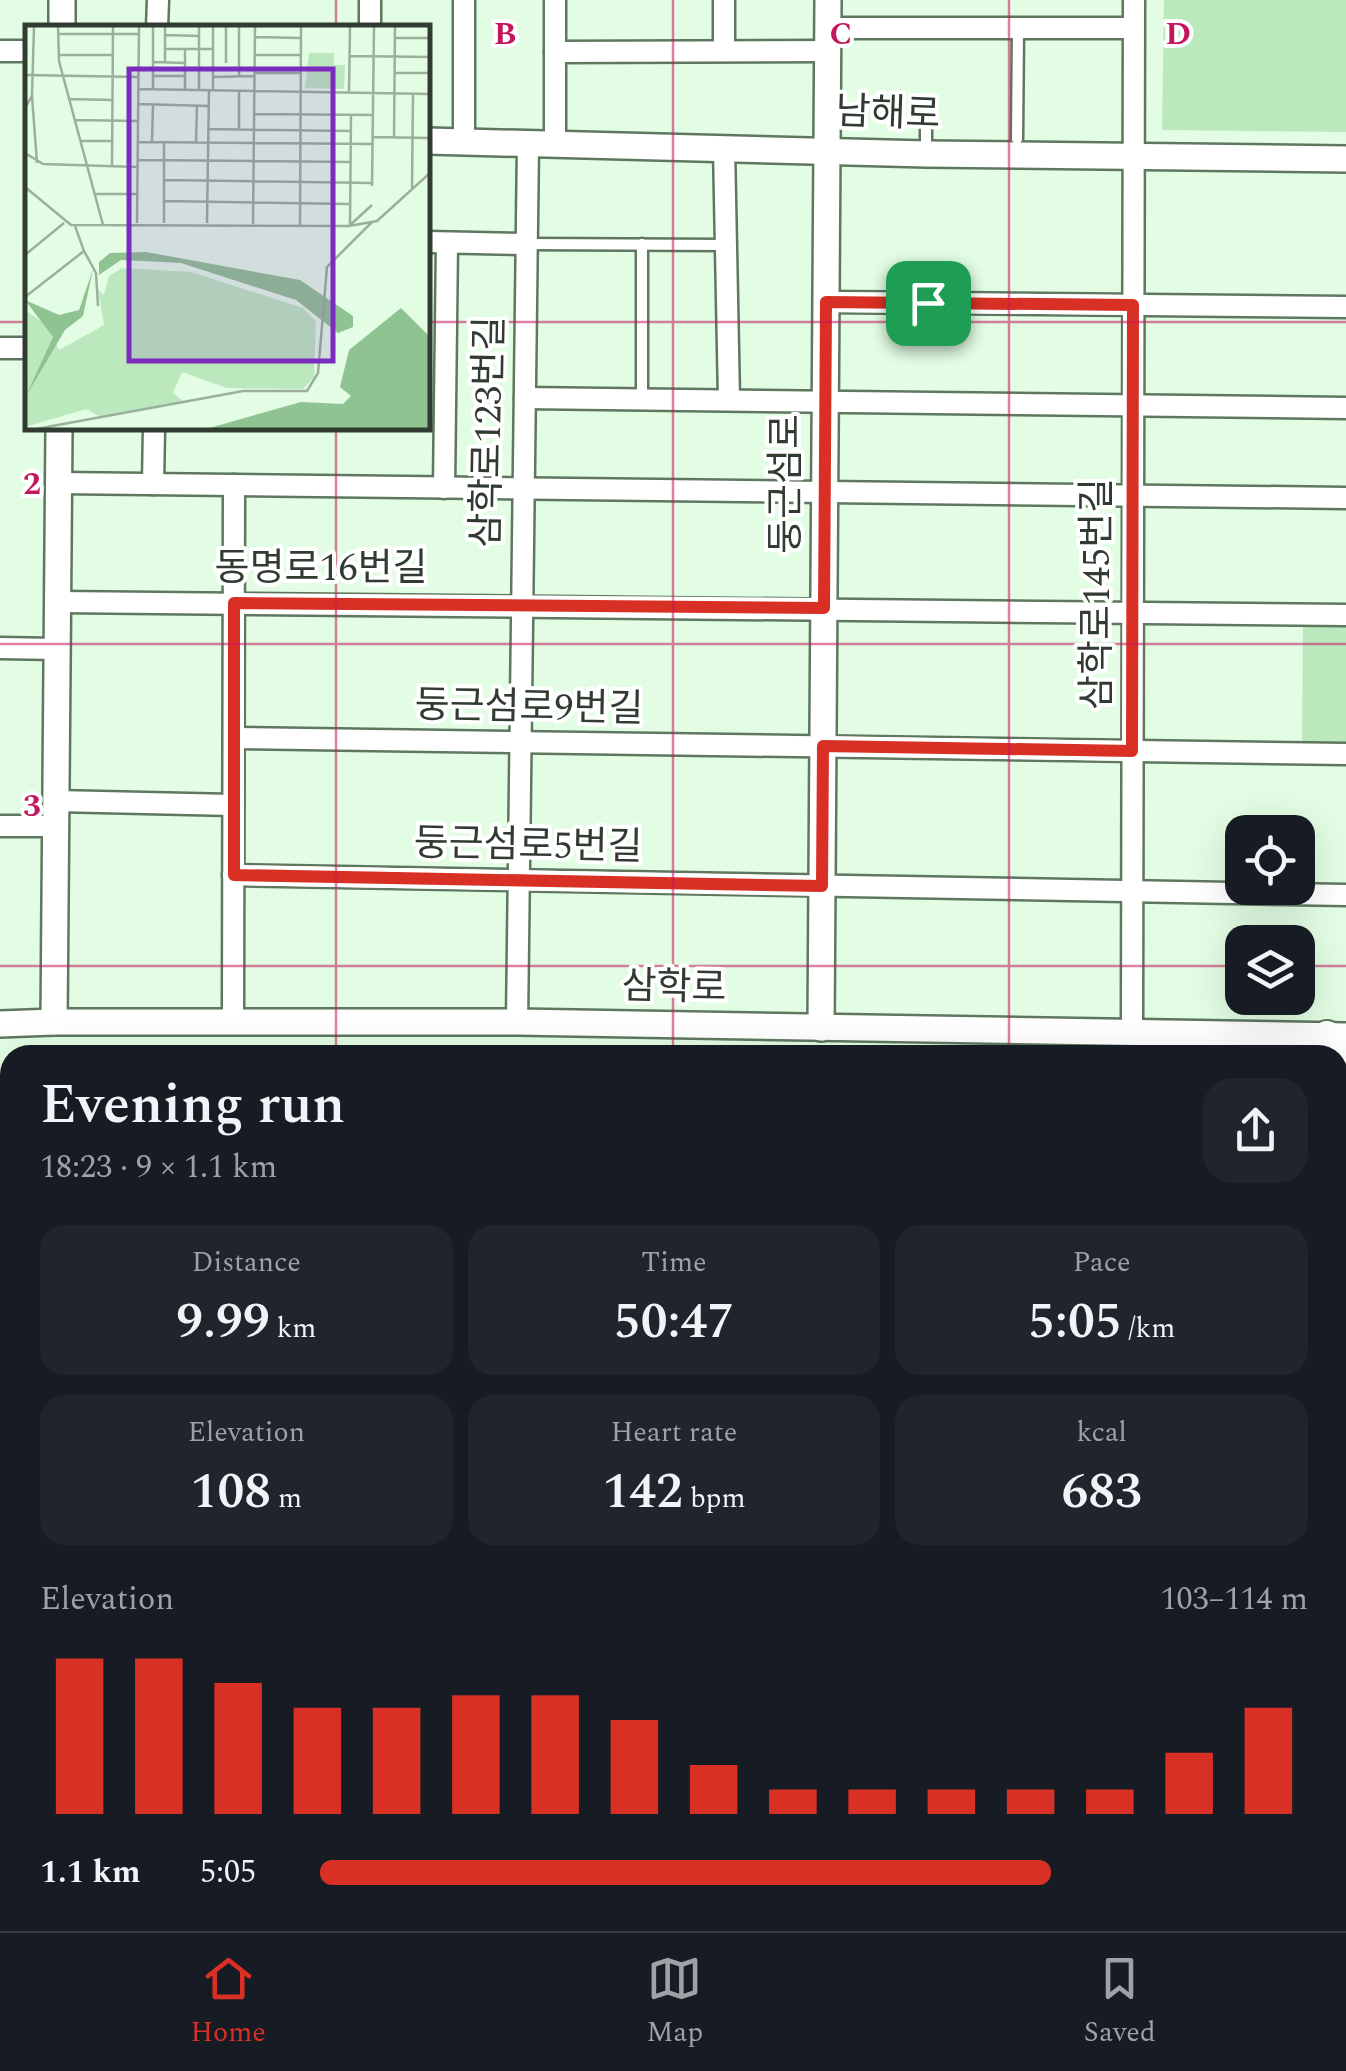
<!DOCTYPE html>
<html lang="en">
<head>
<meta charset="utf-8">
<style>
  :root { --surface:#171b24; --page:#20242c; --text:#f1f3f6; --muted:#9ea1a6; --line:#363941; --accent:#d93025 }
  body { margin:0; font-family:Spectral,"Noto Sans KR",serif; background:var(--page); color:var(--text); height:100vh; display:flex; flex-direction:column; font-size:38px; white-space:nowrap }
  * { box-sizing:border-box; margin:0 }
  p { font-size:32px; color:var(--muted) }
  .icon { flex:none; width:55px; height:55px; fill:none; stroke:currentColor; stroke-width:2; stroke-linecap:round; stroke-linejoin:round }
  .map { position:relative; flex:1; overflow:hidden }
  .panel { position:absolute; left:0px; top:1045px; width:1348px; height:888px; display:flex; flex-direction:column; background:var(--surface); border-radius:30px 30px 0 0; box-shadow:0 10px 40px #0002 }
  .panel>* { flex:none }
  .buttons { position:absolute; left:1225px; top:815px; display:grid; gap:20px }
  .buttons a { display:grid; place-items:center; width:90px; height:90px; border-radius:20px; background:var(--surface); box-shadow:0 10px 40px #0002; font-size:50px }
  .pin { position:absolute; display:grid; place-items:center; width:85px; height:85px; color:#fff; margin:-42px; border-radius:20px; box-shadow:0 5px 15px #0006 }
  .round { display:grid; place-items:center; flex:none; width:105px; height:105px; border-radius:30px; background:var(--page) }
  .summary { display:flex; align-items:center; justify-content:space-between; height:170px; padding:0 40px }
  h1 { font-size:55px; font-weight:600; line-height:75px }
  .figures { display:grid; grid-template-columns:repeat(3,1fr); gap:15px; height:170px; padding:10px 40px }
  .figures div { display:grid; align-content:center; border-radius:25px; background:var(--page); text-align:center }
  .figures b { font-size:50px; font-weight:600 }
  .figures small { font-size:28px; font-weight:400 }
  .figures p { font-size:28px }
  .chart { height:280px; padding:20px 40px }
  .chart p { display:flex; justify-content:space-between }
  .chart svg { width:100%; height:180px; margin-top:10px; stroke:var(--accent); stroke-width:6 }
  ul { padding:0 40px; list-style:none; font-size:32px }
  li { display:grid; grid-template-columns:160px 120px 1fr; align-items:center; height:75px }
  li i { height:25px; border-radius:12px; background:var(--accent) }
  .dock { display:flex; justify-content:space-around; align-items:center; height:140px; border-top:2px solid var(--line); background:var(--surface); font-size:28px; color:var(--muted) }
  .dock a { display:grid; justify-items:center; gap:5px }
  .dock .active { color:var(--accent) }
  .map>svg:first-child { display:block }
</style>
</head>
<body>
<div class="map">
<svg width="1346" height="1931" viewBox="0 0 1346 1931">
  <rect width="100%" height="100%" fill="#e2fde3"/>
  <g fill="#bbe9bd">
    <path d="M1164,0H1346V132L1162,130Z"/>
    <path d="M1303,626H1346V745H1302Z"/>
    <path d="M0,1322L10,1323V1746L0,1741Z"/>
    <path d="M0,1752L10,1757V1922H1225V1931H0Z"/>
  </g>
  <g fill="#90c392" stroke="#749a75" stroke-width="2.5">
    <path d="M0,1221L10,1222V1262H0Z"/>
    <path d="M1338,1526L1346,1533V1729L1338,1724Z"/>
  </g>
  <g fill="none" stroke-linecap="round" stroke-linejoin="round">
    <defs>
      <g id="service">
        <path d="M1017,139L1018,29"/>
        <path d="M926,154V105"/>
        <path d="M527,244L725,245"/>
        <path d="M642,398V244"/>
        <path d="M1338,1416L1346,1433"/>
        <path d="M0,1754L10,1758"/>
      </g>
      <g id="minor">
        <path d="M724,0V50"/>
        <path d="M157,28L158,0"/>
        <path d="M370,28V0"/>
        <path d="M828,28H1133"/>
        <path d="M0,51H28"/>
        <path d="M555,52L828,51"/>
        <path d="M464,142V0"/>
        <path d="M555,144V0"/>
        <path d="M724,147L729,400"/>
        <path d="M428,242L526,244"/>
        <path d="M826,302L1346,307"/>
        <path d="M0,348H28"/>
        <path d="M525,398L1346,408"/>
        <path d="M59,483L1346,498"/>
        <path d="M153,484L154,428"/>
        <path d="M444,488L447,243"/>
        <path d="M58,602L1346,615"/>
        <path d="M0,648L57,649"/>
        <path d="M234,738L1346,754"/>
        <path d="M56,801L233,805"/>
        <path d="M0,826H56"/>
        <path d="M233,875L1346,895"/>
        <path d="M233,1022L234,485"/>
        <path d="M517,1022L528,143"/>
        <path d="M1132,1032L1134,0"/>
        <path d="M1338,1279L1346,1271"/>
        <path d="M1255,1931L1256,1922"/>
      </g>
      <g id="tertiary">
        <path d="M62,28V0"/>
        <path d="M428,141L926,154L1346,159"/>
        <path d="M54,1022L59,428"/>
        <path d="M0,1024L54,1022H517L1346,1036"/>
        <path d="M821,1028L828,0"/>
      </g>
      <path id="secondary" d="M1327,1035L1346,1057"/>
    </defs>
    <use href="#service" stroke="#5f775f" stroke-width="15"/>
    <use href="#minor" stroke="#5f775f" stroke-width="25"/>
    <use href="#tertiary" stroke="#5f775f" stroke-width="30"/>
    <use href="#secondary" stroke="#5f775f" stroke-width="32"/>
    <use href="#service" stroke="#fff" stroke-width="10"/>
    <use href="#minor" stroke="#fff" stroke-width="20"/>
    <use href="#tertiary" stroke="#fff" stroke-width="25"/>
    <use href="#secondary" stroke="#fff" stroke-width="28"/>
  </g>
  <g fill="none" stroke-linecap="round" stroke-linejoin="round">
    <defs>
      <path id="route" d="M826,302L1133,305L1132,751L823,746L822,886L234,875V603L824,608Z"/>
    </defs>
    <use href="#route" stroke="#fff" stroke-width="20"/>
    <use href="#route" stroke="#d93025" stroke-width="12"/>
  </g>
  <path fill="none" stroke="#c2185b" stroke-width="2.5" stroke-opacity="0.55" d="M336,0V28M673,0V1055M1009,0V1055M0,322H28M428,322H1346M336,428V1055M0,644H1346M0,966H1242M1298,966H1346M0,1287H10M1338,1287H1346M0,1609H10M1338,1609H1346M336,1922V1931M673,1922V1931M1009,1922V1931"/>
  <g text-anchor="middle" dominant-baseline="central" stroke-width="8" stroke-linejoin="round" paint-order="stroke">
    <g font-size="38" fill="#313b31" stroke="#fff">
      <text transform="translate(888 114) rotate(2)">남해로</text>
      <text transform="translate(489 432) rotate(-89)">삼학로123번길</text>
      <text transform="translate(787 484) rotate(-90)">둥근섬로</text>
      <text x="321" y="569">동명로16번길</text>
      <text transform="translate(1098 594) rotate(-90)">삼학로145번길</text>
      <text transform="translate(529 708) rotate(1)">둥근섬로9번길</text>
      <text transform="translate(528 846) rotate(1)">둥근섬로5번길</text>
      <text transform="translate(674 988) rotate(1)">삼학로</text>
    </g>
  </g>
  <g transform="translate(25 25)">
    <rect width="405" height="405" fill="#e2fde3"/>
    <path d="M284,28H309V40H320L319,64L280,63ZM97,243L166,247L278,283L291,297L289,352L278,364L202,363L157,347L148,368L158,376L77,393L61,384L0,402V285L24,302L34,325L79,300L73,265L79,270L84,251Z" fill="#bbe9bd"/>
    <path d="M121,227L275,255L328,291V302L313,308L271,275L156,238L96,235L74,250V237L85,228ZM68,244L58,291L40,305L0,373L28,312L0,275L34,290L54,285ZM376,283L405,312V404H181L276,377L318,379L326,371L315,362L324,325Z" fill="#90c392"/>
    <path fill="none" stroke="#9baf9c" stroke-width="2.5" d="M33,1L34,36L78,200M33,9H114M140,10L174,11M230,12L276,13M370,13H405M140,24H188M160,24V65M33,30H87M229,30H276M325,31L405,32M128,37L160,38M140,37V1M201,38V1M229,48H275M370,48H405M0,50L113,52M128,51H160M214,51V1M188,52L229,51M113,64L405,69M128,64V1M174,65V1M188,65V1M214,66V104M324,68L325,1M7,71L12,138M44,74L87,75M113,79L184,81M0,83L7,71L9,1M229,89L348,90M50,95L113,96M183,104L326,106M348,112L405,113M369,113L370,1M55,116H87M113,117L348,119M127,117L128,80M171,117L172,80M0,128L18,139L113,142M113,135L325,137M87,142L88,1M139,155L347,158M347,161L349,1M0,162L46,200L324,201L352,196L405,148V99M387,163L388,69M70,169H113M139,176L325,179M112,198L114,1M139,198V117M182,198L184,65M228,199L230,1M325,199L326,90M275,200L276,1M324,201L347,180M59,226L71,248L73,281M0,230L39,198M0,272L59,226L50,201M11,404L218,366H282L293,348L302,242L347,197"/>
    <path fill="#7b2cbf" fill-opacity="0.15" stroke="#7b2cbf" stroke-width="5" d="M104,44H308V336H104Z"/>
    <rect width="405" height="405" fill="none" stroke="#313b31" stroke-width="5"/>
  </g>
  <g font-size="32" text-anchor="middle" font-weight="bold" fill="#c2185b" stroke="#fff" stroke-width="8" stroke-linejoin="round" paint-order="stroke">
    <text x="505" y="44">B</text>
    <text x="841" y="44">C</text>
    <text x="1178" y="44">D</text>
    <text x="32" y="494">2</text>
    <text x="32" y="816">3</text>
  </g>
</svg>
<div class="buttons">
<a><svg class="icon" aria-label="locate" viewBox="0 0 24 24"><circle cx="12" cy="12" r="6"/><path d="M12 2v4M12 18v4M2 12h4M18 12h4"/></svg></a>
<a><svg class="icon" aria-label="layers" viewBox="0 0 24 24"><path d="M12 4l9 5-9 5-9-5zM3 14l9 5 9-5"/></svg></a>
</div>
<div class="pin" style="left:928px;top:303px;background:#1e9e55"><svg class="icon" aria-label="arrive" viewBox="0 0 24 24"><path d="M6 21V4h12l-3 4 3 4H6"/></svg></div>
<section class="panel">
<div class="summary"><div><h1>Evening run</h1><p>18:23 · 9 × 1.1 km</p></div><a class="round"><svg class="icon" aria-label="share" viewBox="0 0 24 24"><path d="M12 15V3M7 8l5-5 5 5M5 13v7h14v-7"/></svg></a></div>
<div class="figures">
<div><p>Distance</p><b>9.99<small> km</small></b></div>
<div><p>Time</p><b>50:47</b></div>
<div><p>Pace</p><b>5:05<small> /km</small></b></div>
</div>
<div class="figures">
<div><p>Elevation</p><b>108<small> m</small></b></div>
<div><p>Heart rate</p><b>142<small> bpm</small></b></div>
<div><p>kcal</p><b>683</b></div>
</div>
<div class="chart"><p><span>Elevation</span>103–114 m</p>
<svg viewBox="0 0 160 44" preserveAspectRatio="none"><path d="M5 44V6M15 44V6M25 44V12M35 44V18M45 44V18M55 44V15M65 44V15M75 44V21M85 44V32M95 44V38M105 44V38M115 44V38M125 44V38M135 44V38M145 44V29M155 44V18"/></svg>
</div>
<ul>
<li><b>1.1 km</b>5:05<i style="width:74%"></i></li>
</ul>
</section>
</div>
<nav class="dock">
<a class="active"><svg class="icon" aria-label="home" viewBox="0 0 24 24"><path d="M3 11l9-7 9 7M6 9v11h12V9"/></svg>Home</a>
<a><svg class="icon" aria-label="map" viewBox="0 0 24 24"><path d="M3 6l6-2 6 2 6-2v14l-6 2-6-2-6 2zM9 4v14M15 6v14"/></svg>Map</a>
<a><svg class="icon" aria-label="saved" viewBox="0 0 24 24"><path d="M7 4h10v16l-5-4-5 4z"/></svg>Saved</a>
</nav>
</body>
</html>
